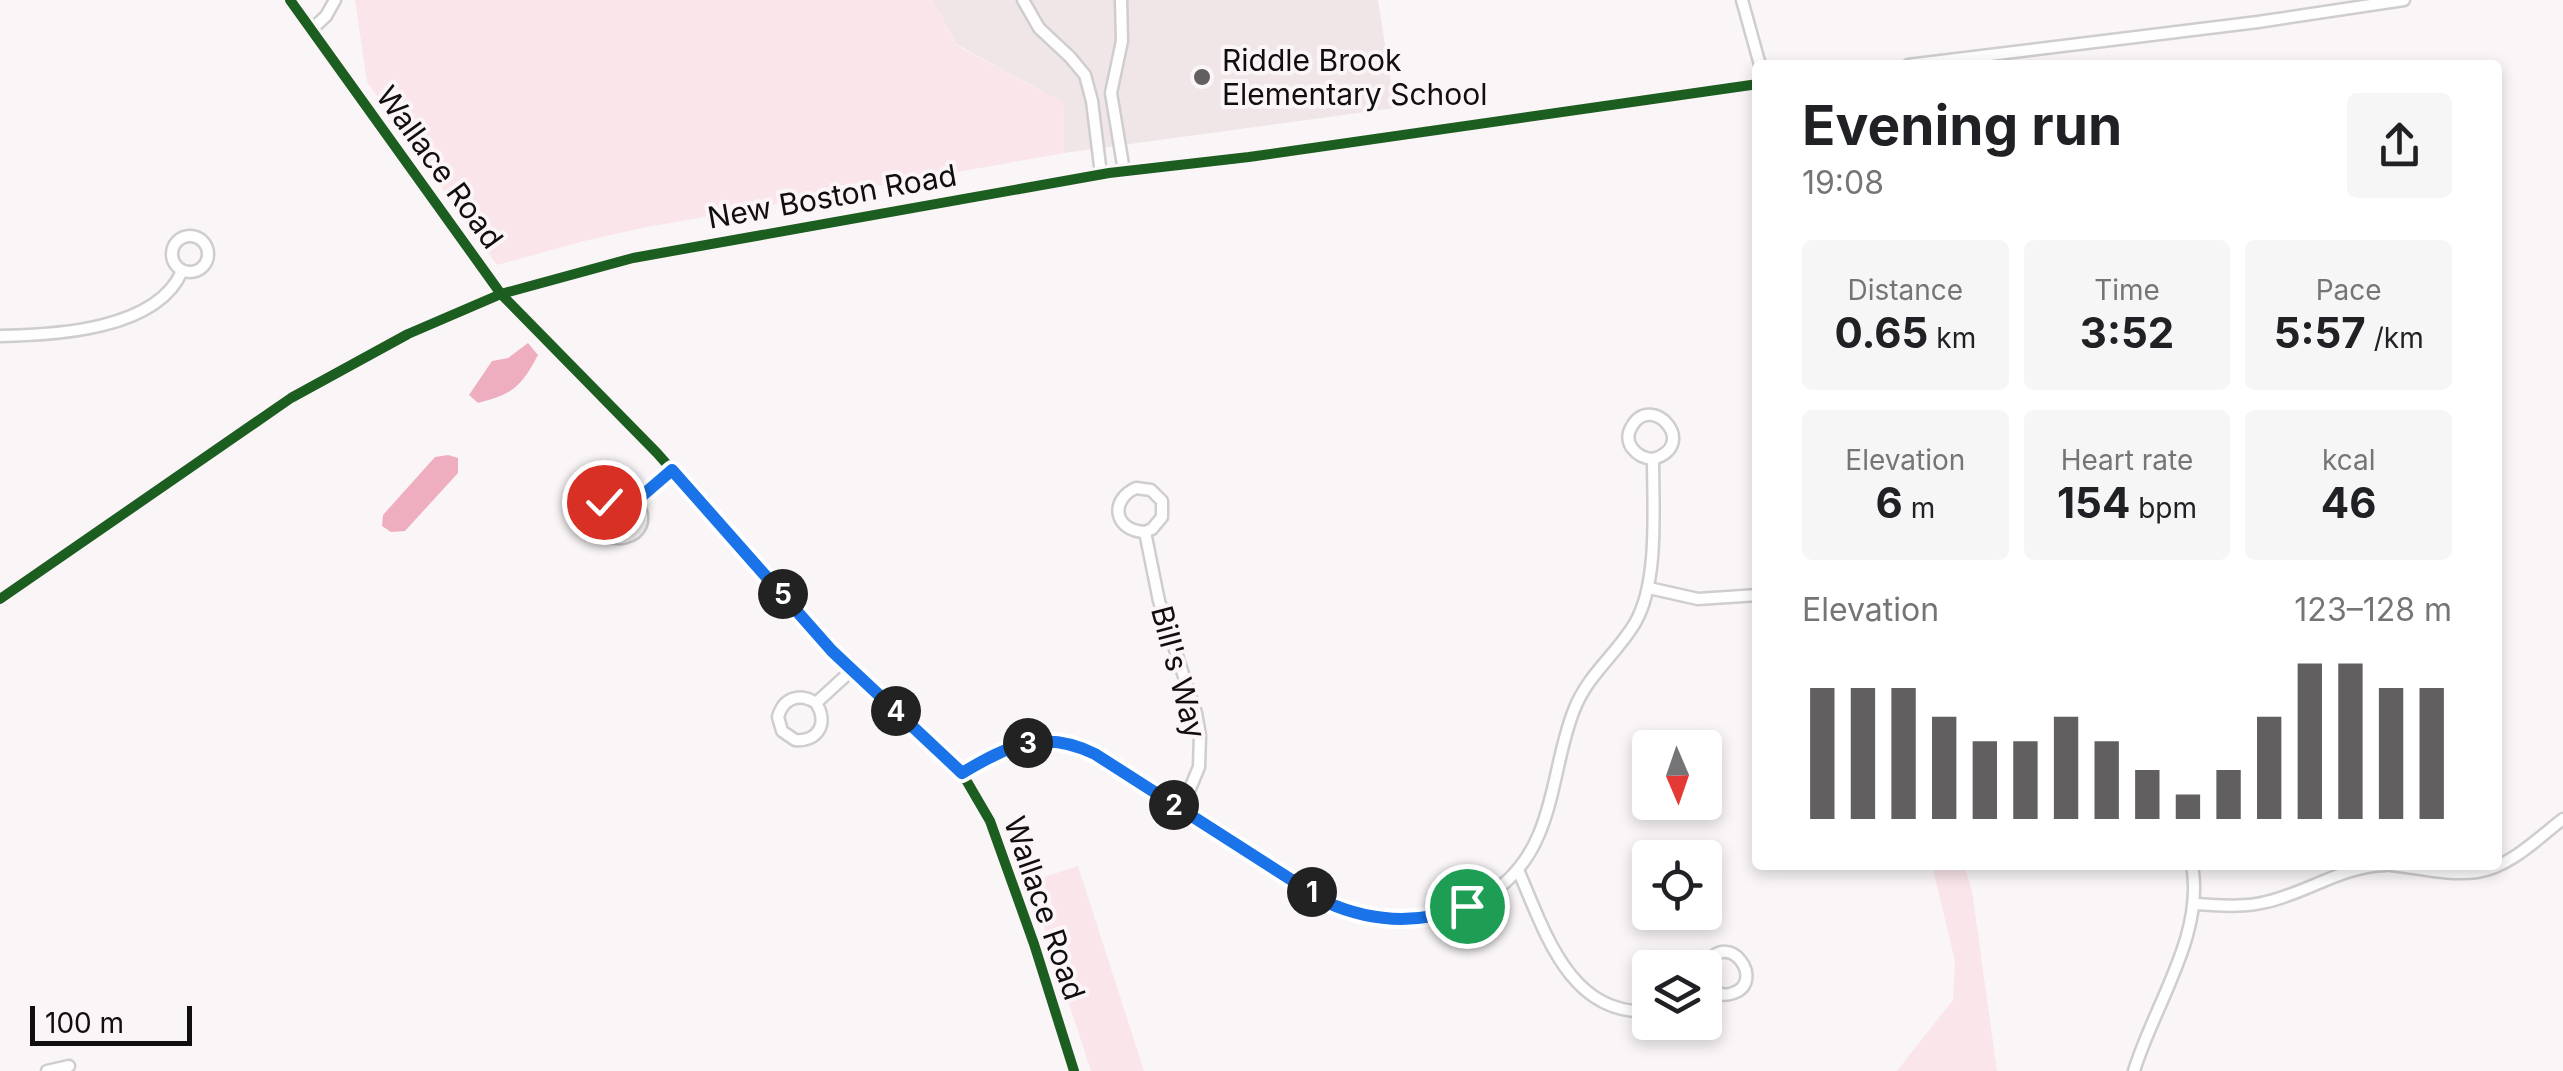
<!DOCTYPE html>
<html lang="en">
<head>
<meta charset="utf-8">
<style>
  :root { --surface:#fff; --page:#f6f6f6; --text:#202124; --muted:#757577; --accent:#625f61 }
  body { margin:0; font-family:Inter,sans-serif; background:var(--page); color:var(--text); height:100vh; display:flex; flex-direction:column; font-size:38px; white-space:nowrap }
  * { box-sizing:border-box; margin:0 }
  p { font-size:32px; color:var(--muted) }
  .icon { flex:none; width:55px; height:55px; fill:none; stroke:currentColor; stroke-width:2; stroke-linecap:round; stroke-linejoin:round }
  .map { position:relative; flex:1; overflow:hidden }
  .drawer { position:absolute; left:1752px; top:60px; width:750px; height:810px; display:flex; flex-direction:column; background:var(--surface); border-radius:10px; box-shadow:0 5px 15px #0003 }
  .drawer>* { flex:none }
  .needle { width:65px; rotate:178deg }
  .buttons { position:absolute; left:1632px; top:730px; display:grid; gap:20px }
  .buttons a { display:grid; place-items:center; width:90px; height:90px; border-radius:10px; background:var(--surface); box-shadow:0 5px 15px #0003; font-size:50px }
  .scale { position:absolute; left:30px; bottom:25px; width:162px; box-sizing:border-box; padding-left:10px; border:5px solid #100e0f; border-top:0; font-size:28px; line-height:35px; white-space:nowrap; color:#100e0f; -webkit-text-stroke:8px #fbf5f7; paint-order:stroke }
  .pin { position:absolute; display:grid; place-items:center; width:85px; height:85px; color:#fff; margin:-42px; border:5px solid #fff; border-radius:50%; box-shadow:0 2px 10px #0007 }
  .km { position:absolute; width:50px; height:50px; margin:-25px; border-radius:50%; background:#222; color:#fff; font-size:28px; line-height:50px; text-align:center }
  .round { display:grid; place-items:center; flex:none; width:105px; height:105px; border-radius:10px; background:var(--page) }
  .overview { display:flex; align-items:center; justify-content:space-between; height:170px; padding:0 50px }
  h1 { font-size:55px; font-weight:700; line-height:75px }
  .stats { display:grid; grid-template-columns:repeat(3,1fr); gap:15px; height:170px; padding:10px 50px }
  .stats div { display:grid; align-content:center; border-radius:10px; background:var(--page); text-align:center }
  .stats b { font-size:42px; font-weight:700 }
  .stats small { font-size:28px; font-weight:400 }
  .stats p { font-size:28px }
  .chart { height:280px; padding:20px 50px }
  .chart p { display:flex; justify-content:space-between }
  .chart svg { width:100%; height:180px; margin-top:10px; stroke:var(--accent); stroke-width:6 }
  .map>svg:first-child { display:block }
</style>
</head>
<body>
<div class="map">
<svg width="2563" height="1071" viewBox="0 0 2563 1071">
  <rect width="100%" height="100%" fill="#faf6f8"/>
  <path fill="#f0e6e8" d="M932,0H1378L1395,108L1064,153L1063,103L956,44Z"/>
  <g fill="#f9e5ea">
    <path d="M355,0H932L956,45L1063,103L1064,153L642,228L584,241L497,265L367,82Z"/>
    <path d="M1932,865H1964L1972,891L1997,1071H1897L1953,1000L1955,961Z"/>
    <path d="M1078,866L1144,1071H1091L1029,882Z"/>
  </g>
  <g fill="#efaebf">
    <path d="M528,343L538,355C521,387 513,394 478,403L469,395L492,361L508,358Z"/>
    <path d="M448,455L458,458V473L405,531L391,532L382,526L383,515L435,457Z"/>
  </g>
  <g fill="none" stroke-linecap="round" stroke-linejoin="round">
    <defs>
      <g id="minor">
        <path d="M290,0L501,294L657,453L832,651L962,773L990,821L1034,944L1074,1071"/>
        <path d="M1023,0L1039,28L1070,57L1085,75L1092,101L1101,174"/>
        <path d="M1121,0L1122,41L1111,93L1124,171"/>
        <path d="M1742,0L1760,65"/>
        <path d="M311,30L326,16L335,0"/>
        <path d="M1908,65L2258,22L2404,0"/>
        <circle cx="190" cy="254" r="18"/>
        <path d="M0,336C55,335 157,330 182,271"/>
        <path d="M636,501C663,542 592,553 598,514C601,493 622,492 636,501L672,470"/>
        <path d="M1145,532C1114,531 1109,500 1136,488L1151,490L1162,501V517L1152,529L1145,532L1159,601L1196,713L1200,735L1199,767L1181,810"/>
        <path d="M1649,588L1698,599L1758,595"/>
        <path d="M0,599L291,398L408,334L501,294L633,258L1109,173L1249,157L1758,84"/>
        <path d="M816,703C800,692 783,698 778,717L782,731L795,740C818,742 829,723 816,703L852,670"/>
        <path d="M962,773C1003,749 1031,734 1080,746L1326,902C1402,938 1504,919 1539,834C1556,794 1558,750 1574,710C1588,674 1616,655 1635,623C1659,582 1653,507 1653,459C1700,445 1652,392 1632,426C1621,443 1637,458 1653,459"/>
        <path d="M2391,865C2419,868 2450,876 2477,872C2510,867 2537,839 2563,819"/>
        <path d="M1518,870C1544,929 1569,1017 1650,1011"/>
        <path d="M2195,904C2219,905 2242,908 2266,902C2307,893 2342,866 2386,865"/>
        <path d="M1705,968C1727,923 1770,985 1730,994C1718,997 1710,989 1705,979"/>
        <path d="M47,1071L69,1066"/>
        <path d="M2134,1071C2154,1005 2205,935 2192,865"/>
      </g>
    </defs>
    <use href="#minor" stroke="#cfcdce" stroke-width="15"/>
    <use href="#minor" stroke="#fefefe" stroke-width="10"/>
    <defs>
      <g id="cycleway">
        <path d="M290,0L501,294L657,453L832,651L962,773L990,821L1034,944L1074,1071"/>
        <path d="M0,599L291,398L408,334L501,294L633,258L1109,173L1249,157L1758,84"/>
      </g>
    </defs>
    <use href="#cycleway" stroke="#fbf5f7" stroke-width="16"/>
    <use href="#cycleway" stroke="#1b5e20" stroke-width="10"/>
  </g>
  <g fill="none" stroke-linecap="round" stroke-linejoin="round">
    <defs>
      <path id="route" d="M604,502C615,493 625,493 636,501L672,470L832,651L962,773C1008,746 1043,728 1095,754L1326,902C1373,923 1419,925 1467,906"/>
    </defs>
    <use href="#route" stroke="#fff" stroke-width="20"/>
    <use href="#route" stroke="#1a73e8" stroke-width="12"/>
  </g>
  <circle fill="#625f61" stroke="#fbf5f7" stroke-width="4" cx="1202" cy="77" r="10"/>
  <g text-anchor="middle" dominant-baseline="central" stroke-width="8" stroke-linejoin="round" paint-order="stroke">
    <g font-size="30" fill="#100e0f" stroke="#fbf5f7" text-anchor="start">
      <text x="1222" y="60">Riddle Brook<tspan x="1222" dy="34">Elementary School</tspan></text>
    </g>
    <g font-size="30" fill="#100e0f" stroke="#fbf5f7">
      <text transform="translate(440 167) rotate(54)">Wallace Road</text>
      <text transform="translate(832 196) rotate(-10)">New Boston Road</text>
      <text transform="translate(1179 672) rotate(75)">Bill's Way</text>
      <text transform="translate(1045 908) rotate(71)">Wallace Road</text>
    </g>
  </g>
</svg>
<div class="buttons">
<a><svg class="needle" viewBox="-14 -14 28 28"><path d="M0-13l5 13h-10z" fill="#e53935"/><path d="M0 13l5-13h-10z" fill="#757577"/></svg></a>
<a><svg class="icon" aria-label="locate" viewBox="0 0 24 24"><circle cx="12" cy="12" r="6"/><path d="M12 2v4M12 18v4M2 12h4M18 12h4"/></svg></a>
<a><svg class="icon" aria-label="layers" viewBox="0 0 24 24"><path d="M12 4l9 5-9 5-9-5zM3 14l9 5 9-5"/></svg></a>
</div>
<div class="scale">100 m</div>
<div class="pin" style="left:1467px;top:906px;background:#1e9e55"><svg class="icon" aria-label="arrive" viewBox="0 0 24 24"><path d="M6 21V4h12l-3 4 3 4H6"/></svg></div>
<div class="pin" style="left:604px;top:502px;background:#d93025"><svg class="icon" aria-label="check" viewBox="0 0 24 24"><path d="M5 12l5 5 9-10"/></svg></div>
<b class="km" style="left:1312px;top:892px">1</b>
<b class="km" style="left:1174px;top:805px">2</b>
<b class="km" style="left:1028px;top:743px">3</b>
<b class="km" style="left:896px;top:711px">4</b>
<b class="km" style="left:783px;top:594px">5</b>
<section class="drawer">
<div class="overview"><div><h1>Evening run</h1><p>19:08</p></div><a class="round"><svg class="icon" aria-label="share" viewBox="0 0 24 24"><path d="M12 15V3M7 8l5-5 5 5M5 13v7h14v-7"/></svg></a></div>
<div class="stats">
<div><p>Distance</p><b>0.65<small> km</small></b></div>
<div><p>Time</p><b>3:52</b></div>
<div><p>Pace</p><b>5:57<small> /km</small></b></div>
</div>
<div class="stats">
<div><p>Elevation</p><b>6<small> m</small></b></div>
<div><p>Heart rate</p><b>154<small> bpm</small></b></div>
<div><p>kcal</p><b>46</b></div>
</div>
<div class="chart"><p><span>Elevation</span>123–128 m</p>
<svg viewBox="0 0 160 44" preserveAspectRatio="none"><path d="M5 44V12M15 44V12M25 44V12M35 44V19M45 44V25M55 44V25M65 44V19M75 44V25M85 44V32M95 44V38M105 44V32M115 44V19M125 44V6M135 44V6M145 44V12M155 44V12"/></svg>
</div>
</section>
</div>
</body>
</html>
